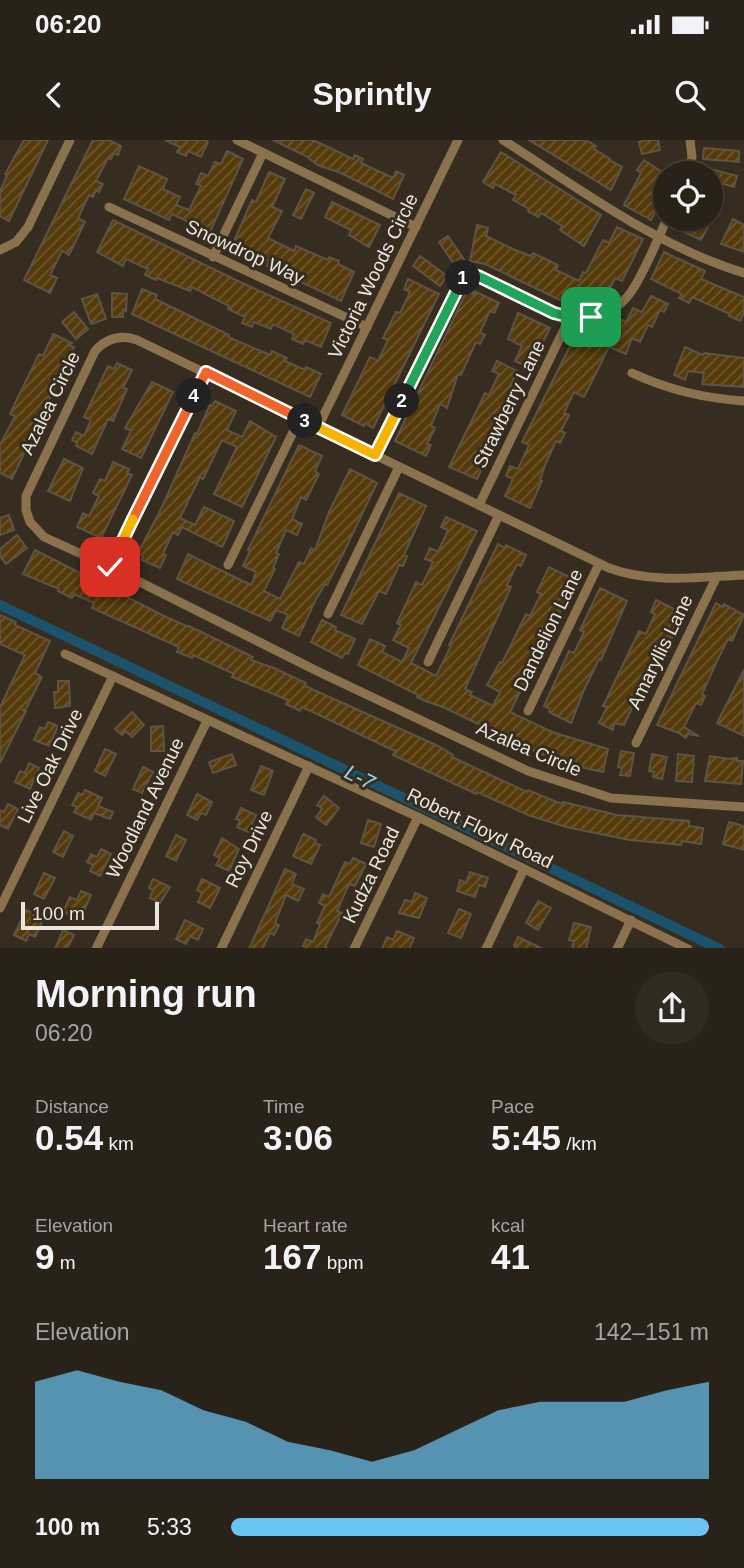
<!DOCTYPE html>
<html lang="en">
<head>
<meta charset="utf-8">
<style>
  :root { --surface:#282218; --page:#302a21; --text:#f1f3f6; --muted:#a5a4a2; --line:#443f37; --accent:#6ac3f1 }
  body { margin:0; font-family:Helvetica,sans-serif; background:var(--page); color:var(--text); height:100vh; display:flex; flex-direction:column; font-size:26px; white-space:nowrap }
  * { box-sizing:border-box; margin:0 }
  p { font-size:23px; color:var(--muted) }
  .icon { flex:none; width:38px; height:38px; fill:none; stroke:currentColor; stroke-width:2; stroke-linecap:round; stroke-linejoin:round }
  .map { position:relative; height:808px; overflow:hidden }
  .panel { display:flex; flex-direction:column; background:var(--surface); flex:1 }
  .panel>* { flex:none }
  .fabs { position:absolute; left:653px; top:21px; display:grid; gap:14px }
  .fabs a { display:grid; place-items:center; width:70px; height:70px; border-radius:50%; background:var(--surface); box-shadow:0 2px 5px #0004,0 0 0 2px var(--line); font-size:35px }
  .scale { position:absolute; left:21px; bottom:18px; width:138px; box-sizing:border-box; padding-left:7px; border:4px solid #ebe5dc; border-top:0; font-size:19px; line-height:24px; white-space:nowrap; color:#ebe5dc; -webkit-text-stroke:5px #362d20; paint-order:stroke }
  .pin { position:absolute; display:grid; place-items:center; width:60px; height:60px; color:#fff; margin:-30px; border-radius:14px; box-shadow:0 4px 10px #0006 }
  .km { position:absolute; width:35px; height:35px; margin:-18px; border-radius:50%; background:#222; color:#fff; font-size:19px; line-height:35px; text-align:center }
  .round { display:grid; place-items:center; flex:none; width:74px; height:74px; border-radius:37px; background:var(--page) }
  .head { display:flex; align-items:center; justify-content:space-between; height:119px; padding:0 35px }
  h1 { font-size:38px; font-weight:700; line-height:52px }
  .figures { display:grid; grid-template-columns:repeat(3,1fr); gap:10px; height:119px; padding:7px 35px }
  .figures div { display:grid; align-content:center }
  .figures b { font-size:35px; font-weight:700 }
  .figures small { font-size:19px; font-weight:400 }
  .figures p { font-size:19px }
  .chart { height:196px; padding:14px 35px }
  .chart p { display:flex; justify-content:space-between }
  .chart svg { width:100%; height:126px; margin-top:7px; fill:var(--accent); opacity:.7 }
  ul { padding:0 35px; list-style:none; font-size:23px }
  li { display:grid; grid-template-columns:112px 84px 1fr; align-items:center; height:52px }
  li i { height:18px; border-radius:9px; background:var(--accent) }
  .status { display:flex; justify-content:space-between; align-items:center; height:49px; padding:0 35px; background:var(--surface); direction:ltr }
  .status svg { height:19px; fill:currentColor }
  header { display:flex; justify-content:space-between; align-items:center; height:91px; padding:0 35px; background:var(--surface); font-size:32px; font-weight:700 }
  .map>svg:first-child { display:block }
</style>
</head>
<body>
<div class="status"><b>06:20</b><svg viewBox="0 0 49 12"><path d="M0 12V9h3v3zM5 12V6h3v6zM10 12V3h3v9zM15 12V0h3v12zM26 1h20v11H26zM47 4h2v5h-2z"/></svg></div>
<header><svg class="icon" aria-label="back" viewBox="0 0 24 24"><path d="M15 5l-7 7 7 7"/></svg>Sprintly<svg class="icon" aria-label="search" viewBox="0 0 24 24"><circle cx="10" cy="10" r="6"/><path d="M15 15l6 6"/></svg></header>
<div class="map">
<svg width="744" height="809" viewBox="0 0 744 809">
  <defs>
    <pattern id="building-hatch" width="6" height="6" patternUnits="userSpaceOnUse" patternTransform="scale(1.75)"><rect width="6" height="6" fill="#553b0b"/><path d="M-1 1l2-2M0 6l6-6M5 7l2-2" fill="none" stroke="#6e572e"/></pattern>
  </defs>
  <rect width="100%" height="100%" fill="#362d20"/>
  <g fill="none" stroke-linecap="round" stroke-linejoin="round">
    <path stroke="#1b526c" stroke-width="10" d="M0,465L720,809"/>
  </g>
  <g fill="url(#building-hatch)" stroke="#5d5445" stroke-width="2">
    <path d="M24,0H48L9,81L0,76V51L7,36L5,34Z"/>
    <path d="M93,0H108L121,6L118,15L114,13L111,19L108,18L96,41L103,44L99,52L96,50L93,57L89,55L78,78L85,82L69,115L62,111L50,135L57,138L50,153L24,140Z"/>
    <path d="M165,0H204L208,2L201,17L188,11L186,16L177,12L180,7Z"/>
    <path d="M273,0H313L353,19L355,15L363,19L361,23L393,38L396,31L404,35L393,59L341,33L318,25L306,16Z"/>
    <path d="M529,0H586L596,6L594,9L610,19L609,20L622,27L611,50Z"/>
    <path d="M646,0H658L660,10L642,14L639,2Z"/>
    <path d="M704,8L739,11V22L703,19Z"/>
    <path d="M227,11L243,19L210,92L172,74L169,80L124,59L139,26L167,39L163,49L180,57L176,65L189,70L201,46L196,44L201,33L208,36L215,22L221,24Z"/>
    <path d="M501,12L601,75L584,106L560,90L562,86L541,73L538,77L528,71L529,69L513,60L516,55L495,44L493,48L483,42Z"/>
    <path d="M644,20L665,34V54L651,80L624,65L641,33L637,30Z"/>
    <path d="M710,29L737,36L734,47L710,40Z"/>
    <path d="M269,32L285,39L272,67L282,71L268,98L294,111L296,106L328,120L329,117L339,121L338,124L354,132L341,161L267,126L269,121L239,107L240,104L234,101L252,60L256,62Z"/>
    <path d="M306,49L314,53L301,79L293,75Z"/>
    <path d="M710,52L723,58L701,100L676,88L680,79H710Z"/>
    <path d="M332,62L380,85L369,107L349,95L351,90L325,77Z"/>
    <path d="M733,79L744,85V112L721,104Z"/>
    <path d="M113,80L240,142L331,183L321,207L305,200L303,204L292,199L294,194L273,184L271,189L254,182L252,187L242,183L245,177L228,169L229,166L213,158L192,147L190,151L157,138L156,140L145,135L148,129L126,119L123,126L97,112Z"/>
    <path d="M477,85L488,88L486,96L515,110L531,116L533,113L558,125L556,130L579,141L583,132L586,133L603,100L609,103L617,87L643,99L622,141L615,138L607,154L601,151L594,165L567,152L562,161L485,124L470,121Z"/>
    <path d="M448,96L465,121L456,127L439,102Z"/>
    <path d="M664,112L705,131L701,139L744,157V173L740,181L729,176L730,174L692,157L689,163L679,158L682,154L651,139Z"/>
    <path d="M420,116L447,136L440,146L413,126Z"/>
    <path d="M408,139L439,154L373,288L365,283L364,286L342,275L370,217L378,221L388,200L383,198L396,172L400,173L410,152L404,149Z"/>
    <path d="M142,149L157,155L155,159L229,195L228,197L270,215L272,211L287,218L285,221L305,230L306,227L321,234L310,257L132,174Z"/>
    <path d="M467,150L476,156L472,150L499,163L494,173L490,171L480,192L485,195L480,204L476,202L461,235L458,234L447,268L440,264L431,286L435,288L427,304L431,305L426,316L395,301Z"/>
    <path d="M112,153L127,154L126,171L123,170V177H112Z"/>
    <path d="M97,154L106,179L91,184L82,159Z"/>
    <path d="M651,156L668,164L664,172L660,170L652,187L648,185L640,202L632,198L626,214L609,207L584,257L574,252L564,273L569,275L561,291L565,293L560,303L556,301L546,323L540,340L542,341L530,368L505,356L513,339L506,336L510,326L518,329L529,305L522,302L573,200L588,207L595,189L609,195L617,178L626,182L633,168L642,172Z"/>
    <path d="M74,172L88,189L76,199L62,182Z"/>
    <path d="M518,173L550,188L530,228L515,221L522,206L508,199Z"/>
    <path d="M53,194L72,203L69,205L74,207L12,339L0,333V305L15,276L10,274L17,259L39,214L43,216Z"/>
    <path d="M685,207L703,215L704,213L744,218V247L702,244L704,233L688,231L685,240L674,235Z"/>
    <path d="M497,221L517,231L510,247L519,251L477,339L449,327L485,253L489,255L499,234L492,231Z"/>
    <path d="M117,223L132,230L123,248L127,249L113,281L108,279L92,314L76,306L77,303L72,300L76,292L84,296L91,280L84,277L108,226L114,229Z"/>
    <path d="M152,242L173,252L141,318L122,309L131,291L125,288Z"/>
    <path d="M215,261L236,271L227,290L242,297L250,281L276,297L242,367L214,354L237,307L222,300L203,339L200,337L180,378L195,385L204,367L234,381L227,397L222,407L182,387L178,395L173,392L163,414L166,415L160,428L142,420L143,416L138,413L161,369L195,293L197,294L210,265L212,266Z"/>
    <path d="M299,305L322,316L315,331L319,334L306,360L301,357L292,379L302,384L297,395L286,390L276,413L279,414L273,428L275,429L264,451L280,459L299,422L304,424L311,408L315,410L329,372L350,329L377,343L343,414L327,445L325,444L315,461L299,496L282,488L288,475L276,470L270,481L177,439L188,414L251,445L256,432L243,426L250,411L248,410Z"/>
    <path d="M64,319L83,328L70,361L48,351Z"/>
    <path d="M113,322L129,329L127,333L132,335L101,398L77,387L83,373L89,376L99,356L93,353L100,339L105,341Z"/>
    <path d="M399,353L426,366L404,415L407,416L403,426L399,425L386,454L379,451L362,484L341,475Z"/>
    <path d="M9,375L14,390L0,395V378Z"/>
    <path d="M446,377L477,391L411,523L436,536L451,506L449,505L498,404L505,408L506,405L526,415L521,426L517,424L507,445L511,447L465,549L472,552L470,555L493,566L500,552L487,545L500,522L502,523L526,474L530,476L541,454L537,452L549,427L576,440L510,572L552,592L608,609L603,632L567,624L534,611L443,567L425,561L417,557L418,555L358,525L370,499L385,506L382,512L402,522L409,508L393,500L401,485L397,483L416,442L422,445L433,422L425,419L430,408L438,412L448,390L441,387Z"/>
    <path d="M17,395L27,408L6,424L0,416V409Z"/>
    <path d="M35,410L166,477L189,487V486L253,517L251,520L274,528L306,543L305,546L436,605L453,615L452,617L527,652L528,650L562,664L563,662L617,675L689,681V686L703,688L701,704L682,701L681,705L630,700L566,687L528,675L477,652L476,654L393,615L395,611L319,575L302,567L300,571L286,564L288,560L232,537L234,534L193,515L192,518L177,512L179,507L92,468L94,463L74,454L72,458L58,451L59,449L23,434Z"/>
    <path d="M600,448L627,461L601,520L599,519L584,550L571,583L549,572L550,569L544,566L569,511L574,513L584,492L580,490Z"/>
    <path d="M656,460L676,470L675,473L683,476L672,498L667,496L655,521L659,523L656,531L651,528L624,585L614,583L613,590L599,583L607,567L603,566L639,491L646,494L655,474L651,472Z"/>
    <path d="M716,463L723,467L724,464L744,475L732,501L728,499L717,521L702,554L705,556L701,565L696,563L684,587L699,596L688,594L686,598L679,593L657,585Z"/>
    <path d="M0,475L16,482L15,485L50,501L35,533L42,537L26,569L22,570L26,571L0,623V567L25,515L0,504Z"/>
    <path d="M322,480L336,487L335,490L355,499L348,514L345,513L342,518L311,502Z"/>
    <path d="M744,530V596L717,583Z"/>
    <path d="M58,541H69L70,566L55,568L54,552H58Z"/>
    <path d="M132,572L144,585L132,597L126,591L122,595L115,589Z"/>
    <path d="M48,582L58,586L49,606L34,600L40,587L45,589Z"/>
    <path d="M163,586L164,611H151V587Z"/>
    <path d="M105,609L116,614L105,636L95,631Z"/>
    <path d="M621,611L634,613L630,636L620,635L622,628L618,627Z"/>
    <path d="M232,614L236,625L213,633L209,622Z"/>
    <path d="M652,614L667,617L662,639L653,637L654,632L649,631Z"/>
    <path d="M678,614L694,616L692,642L676,641Z"/>
    <path d="M710,616L729,619L737,618V621H743L741,644L705,641Z"/>
    <path d="M29,623L39,628L30,649L15,642L20,631L25,633Z"/>
    <path d="M261,626L273,631L264,655L251,650Z"/>
    <path d="M143,627L153,632L142,653L133,649Z"/>
    <path d="M85,650L102,658L98,666L113,672L110,679L94,673L91,680L74,672L77,667L72,665L78,653L82,655Z"/>
    <path d="M197,654L212,662L206,675L201,673L197,680L187,675Z"/>
    <path d="M324,656L339,668L326,685L316,677L322,669L317,665Z"/>
    <path d="M8,664L18,669L8,689L0,685V670L4,672Z"/>
    <path d="M241,668L256,675L248,692L237,687L240,680L236,679Z"/>
    <path d="M368,680L381,684L374,707L361,703Z"/>
    <path d="M729,682L744,686V710L723,704Z"/>
    <path d="M64,691L73,696L63,717L53,712Z"/>
    <path d="M303,694L316,700L315,703L320,705L311,724L293,716Z"/>
    <path d="M176,695L186,700L176,721L166,716Z"/>
    <path d="M222,698L239,709L229,731L216,725L220,718L214,715Z"/>
    <path d="M101,709L111,714L100,736L90,731L93,725L87,722L91,714L97,717Z"/>
    <path d="M353,718L366,724L355,746L349,744L337,771L342,773L325,807L329,809H309L303,806L306,799L313,802L320,784L317,783L325,766L319,763L323,754L329,757L345,722L350,724Z"/>
    <path d="M285,729L296,734L292,744L304,749L298,761L286,755L275,783L279,785L274,795L270,793L262,809H249Z"/>
    <path d="M470,732L488,738L485,747L479,745L475,757L457,751L460,740L466,743Z"/>
    <path d="M44,733L55,738L44,759L34,754Z"/>
    <path d="M153,739L170,747L160,763L150,758L153,750L149,748Z"/>
    <path d="M202,739L220,748L210,768L198,762L202,753L197,750Z"/>
    <path d="M81,751L91,755L81,777L72,772L70,775L63,772L70,757L77,760Z"/>
    <path d="M415,753L427,758L419,778L399,773L405,760L412,762Z"/>
    <path d="M538,761L551,768L538,790L526,783Z"/>
    <path d="M459,769L471,774L461,798L448,793Z"/>
    <path d="M26,770L44,778L35,797L29,794L26,801L14,795Z"/>
    <path d="M185,780L203,789L198,800L190,796L186,804L176,799Z"/>
    <path d="M574,783L591,787L586,809H572L574,801L569,800Z"/>
    <path d="M63,790L74,795L67,809H55Z"/>
    <path d="M397,791L414,798L409,809H382L387,797L393,800Z"/>
    <path d="M518,797L543,809H518L514,806Z"/>
  </g>
  <g fill="none" stroke-linecap="round" stroke-linejoin="round">
    <g stroke="#8a724e" stroke-width="9">
      <path d="M237,0L416,87"/>
      <path d="M503,0C580,49 656,106 744,133"/>
      <path d="M689,33L692,17L690,0"/>
      <path d="M109,67L367,187"/>
      <path d="M0,110L16,102L28,87L70,0"/>
      <path d="M213,117L263,13"/>
      <path d="M632,233C669,250 703,258 744,261"/>
      <path d="M318,287L458,0"/>
      <path d="M375,315L461,140L474,135L480,137C524,158 592,207 631,152C646,130 656,102 667,79"/>
      <path d="M479,365L570,177"/>
      <path d="M228,425L300,278"/>
      <path d="M110,427L206,232"/>
      <path d="M744,435C699,437 652,444 609,428L137,200C120,194 106,199 95,211L26,356V370L30,382L44,397L110,427L317,531L528,631L611,658L744,667"/>
      <path d="M328,474L399,327"/>
      <path d="M65,514L418,677L688,809"/>
      <path d="M428,522L499,375"/>
      <path d="M528,571L599,424"/>
      <path d="M636,603L717,436"/>
      <path d="M0,768L113,536"/>
      <path d="M96,809L207,581"/>
      <path d="M221,809L309,626"/>
      <path d="M354,809L418,677"/>
      <path d="M486,809L524,729"/>
      <path d="M617,809L631,780"/>
    </g>
  </g>
  <g fill="none" stroke-linecap="round" stroke-linejoin="round">
    <defs>
      <path id="split-1" d="M463,138L474,135L480,137L554,173L570,177H591"/>
      <path id="split-2" d="M402,261L463,138"/>
      <path id="split-3" d="M305,281L375,315L402,261"/>
      <path id="split-4" d="M194,256L206,232L305,281"/>
      <path id="split-5" d="M133,379L194,256"/>
      <path id="split-6" d="M110,427L133,379"/>
    </defs>
    <use href="#split-1" stroke="#fff" stroke-width="14"/>
    <use href="#split-2" stroke="#fff" stroke-width="14"/>
    <use href="#split-3" stroke="#fff" stroke-width="14"/>
    <use href="#split-4" stroke="#fff" stroke-width="14"/>
    <use href="#split-5" stroke="#fff" stroke-width="14"/>
    <use href="#split-6" stroke="#fff" stroke-width="14"/>
    <use href="#split-1" stroke="#22a559" stroke-width="9"/>
    <use href="#split-2" stroke="#22a559" stroke-width="9"/>
    <use href="#split-3" stroke="#f5b400" stroke-width="9"/>
    <use href="#split-4" stroke="#f0652b" stroke-width="9"/>
    <use href="#split-5" stroke="#f0652b" stroke-width="9"/>
    <use href="#split-6" stroke="#f5b400" stroke-width="9"/>
  </g>
  <g text-anchor="middle" dominant-baseline="central" stroke-width="6" stroke-linejoin="round" paint-order="stroke">
    <g font-size="19" fill="#ebe5dc" stroke="#362d20">
      <text transform="translate(245 112) rotate(25)">Snowdrop Way</text>
      <text transform="translate(373 136) rotate(-64)">Victoria Woods Circle</text>
      <text transform="translate(50 263) rotate(-64)">Azalea Circle</text>
      <text transform="translate(509 264) rotate(-64)">Strawberry Lane</text>
      <text transform="translate(548 490) rotate(-64)">Dandelion Lane</text>
      <text transform="translate(660 512) rotate(-64)">Amaryllis Lane</text>
      <text transform="translate(529 609) rotate(23)">Azalea Circle</text>
      <text transform="translate(50 626) rotate(-64)">Live Oak Drive</text>
      <text transform="translate(145 668) rotate(-64)">Woodland Avenue</text>
      <text transform="translate(480 688) rotate(26)">Robert Floyd Road</text>
      <text transform="translate(249 709) rotate(-64)">Roy Drive</text>
      <text transform="translate(371 735) rotate(-64)">Kudza Road</text>
    </g>
    <g font-size="21" font-style="italic" fill="#94d3f6" stroke="#362d20">
      <text transform="translate(360 637) rotate(26)">L-7</text>
    </g>
  </g>
</svg>
<div class="fabs">
<a><svg class="icon" aria-label="locate" viewBox="0 0 24 24"><circle cx="12" cy="12" r="6"/><path d="M12 2v4M12 18v4M2 12h4M18 12h4"/></svg></a>
</div>
<div class="scale">100 m</div>
<div class="pin" style="left:591px;top:177px;background:#1e9e55"><svg class="icon" aria-label="arrive" viewBox="0 0 24 24"><path d="M6 21V4h12l-3 4 3 4H6"/></svg></div>
<div class="pin" style="left:110px;top:427px;background:#d93025"><svg class="icon" aria-label="check" viewBox="0 0 24 24"><path d="M5 12l5 5 9-10"/></svg></div>
<b class="km" style="left:463px;top:138px">1</b>
<b class="km" style="left:402px;top:261px">2</b>
<b class="km" style="left:305px;top:281px">3</b>
<b class="km" style="left:194px;top:256px">4</b>
</div>
<section class="panel">
<div class="head"><div><h1>Morning run</h1><p>06:20</p></div><a class="round"><svg class="icon" aria-label="share" viewBox="0 0 24 24"><path d="M12 15V3M7 8l5-5 5 5M5 13v7h14v-7"/></svg></a></div>
<div class="figures">
<div><p>Distance</p><b>0.54<small> km</small></b></div>
<div><p>Time</p><b>3:06</b></div>
<div><p>Pace</p><b>5:45<small> /km</small></b></div>
</div>
<div class="figures">
<div><p>Elevation</p><b>9<small> m</small></b></div>
<div><p>Heart rate</p><b>167<small> bpm</small></b></div>
<div><p>kcal</p><b>41</b></div>
</div>
<div class="chart"><p><span>Elevation</span>142–151 m</p>
<svg viewBox="0 0 160 44" preserveAspectRatio="none"><path d="M0 44V10L10 6L20 10L30 13L40 20L50 24L60 31L70 34L80 38L90 34L100 27L110 20L120 17L130 17L140 17L150 13L160 10V44z"/></svg>
</div>
<ul>
<li><b>100 m</b>5:33<i style="width:100%"></i></li>
</ul>
</section>
</body>
</html>
